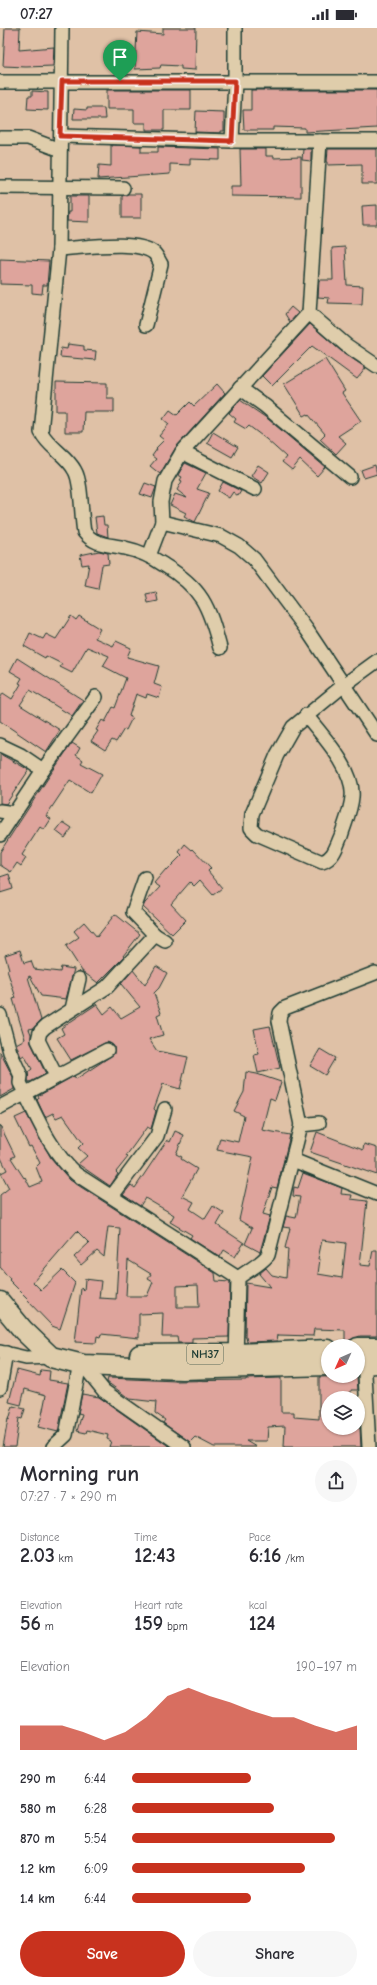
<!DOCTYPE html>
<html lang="en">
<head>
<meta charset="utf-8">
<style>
  :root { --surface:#fff; --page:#f7f7f7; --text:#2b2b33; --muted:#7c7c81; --accent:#c8321e }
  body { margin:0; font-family:"Comic Neue",sans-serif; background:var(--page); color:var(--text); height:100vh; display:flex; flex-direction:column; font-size:15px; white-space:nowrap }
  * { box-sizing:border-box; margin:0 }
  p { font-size:13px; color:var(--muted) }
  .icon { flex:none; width:22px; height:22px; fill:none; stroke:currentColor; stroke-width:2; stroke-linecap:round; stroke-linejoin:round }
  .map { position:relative; height:1419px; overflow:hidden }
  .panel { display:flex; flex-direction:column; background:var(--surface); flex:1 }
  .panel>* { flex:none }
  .needle { width:26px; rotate:225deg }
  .buttons { position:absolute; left:321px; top:1311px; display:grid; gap:8px }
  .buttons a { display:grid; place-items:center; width:44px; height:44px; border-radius:50%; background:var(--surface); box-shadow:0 1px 3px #0004; font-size:20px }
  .pin { position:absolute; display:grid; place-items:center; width:34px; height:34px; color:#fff; margin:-41px -17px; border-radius:50% 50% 50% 0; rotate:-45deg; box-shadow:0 0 4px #0007 }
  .pin .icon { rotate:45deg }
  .round { display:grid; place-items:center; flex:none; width:42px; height:42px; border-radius:21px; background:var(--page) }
  .headline { display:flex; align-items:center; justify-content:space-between; height:68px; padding:0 20px }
  h1 { font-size:22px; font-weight:700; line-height:30px }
  .metrics { display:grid; grid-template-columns:repeat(3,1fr); gap:6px; height:68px; padding:4px 20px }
  .metrics div { display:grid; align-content:center }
  .metrics b { font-size:20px; font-weight:700 }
  .metrics small { font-size:11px; font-weight:400 }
  .metrics p { font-size:11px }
  .chart { height:112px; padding:8px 20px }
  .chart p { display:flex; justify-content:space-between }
  .chart svg { width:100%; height:72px; margin-top:4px; fill:var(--accent); opacity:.7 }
  .button { display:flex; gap:8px; margin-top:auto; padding:8px 20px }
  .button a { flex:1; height:46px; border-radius:24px; background:var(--accent); color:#fff; font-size:16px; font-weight:700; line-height:46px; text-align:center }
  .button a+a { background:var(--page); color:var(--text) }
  ul { padding:0 20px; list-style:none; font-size:13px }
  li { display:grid; grid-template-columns:64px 48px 1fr; align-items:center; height:30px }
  li i { height:10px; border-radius:5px; background:var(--accent) }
  .status { display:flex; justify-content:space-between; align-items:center; height:28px; padding:0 20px; background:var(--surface); direction:ltr }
  .status svg { height:11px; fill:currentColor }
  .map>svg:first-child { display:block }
</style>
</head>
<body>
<div class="status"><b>07:27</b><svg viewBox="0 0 49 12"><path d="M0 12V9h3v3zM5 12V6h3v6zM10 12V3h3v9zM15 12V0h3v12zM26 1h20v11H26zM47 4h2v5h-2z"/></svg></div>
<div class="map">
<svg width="377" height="1419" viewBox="0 0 377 1419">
  <rect width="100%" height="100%" fill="#dfc1a6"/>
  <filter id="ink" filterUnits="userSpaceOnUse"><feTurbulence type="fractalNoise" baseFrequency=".025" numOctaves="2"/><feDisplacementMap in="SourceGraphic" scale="8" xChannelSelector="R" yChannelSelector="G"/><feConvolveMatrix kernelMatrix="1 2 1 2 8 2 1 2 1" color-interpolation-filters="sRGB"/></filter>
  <g filter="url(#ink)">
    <g fill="#dea49c" stroke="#1f3d34" fill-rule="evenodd">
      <path d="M5,0H20L19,22L54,19L53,38L26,39L3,38Z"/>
      <path d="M163,0H196L195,42L181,41V38L161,37L160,40L135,41L137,4L163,6Z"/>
      <path d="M107,62H191V82H164V102H146V95H134V81H107Z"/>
      <path d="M251,62H377V100L305,104V100L273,99V102H244L243,82H251Z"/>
      <path d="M32,63L48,64V82L27,81L28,68H32Z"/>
      <path d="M87,80H104L105,91H73L74,81L87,82Z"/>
      <path d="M196,83L224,84V103H221V105L195,104Z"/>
      <path d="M111,117L141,118V124H158V119L220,121V132L190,131V137L170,136V146L98,151L99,137L111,138Z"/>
      <path d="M240,121H266V128H273V130L301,129V169L231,168V158H241Z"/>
      <path d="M303,121H311V133L302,132Z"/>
      <path d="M328,121H377V156H362V136L328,137V134H327Z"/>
      <path d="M128,166H141V190H122V168Z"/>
      <path d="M70,168H89V194L67,193L68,184H70Z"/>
      <path d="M377,177V197H363L362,178Z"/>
      <path d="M345,219L347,257L363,258L362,276L328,275L329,270L318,269L319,252H333L332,220Z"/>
      <path d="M0,231L49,233L47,257H43L42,266L32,265V257L0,256Z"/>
      <path d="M291,279L298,285L290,294L285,286Z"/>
      <path d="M310,296L341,323L366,340L357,351L312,318L272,358L262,348Z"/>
      <path d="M68,316L84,318V322L96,323L95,332L60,329L61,320L67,321Z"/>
      <path d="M325,331L345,363L342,365L361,393L338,408L346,415L336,426L320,411L325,406L308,386L304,388L284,356Z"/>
      <path d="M56,354L107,355V370H114V384H84L83,404H65V383H56Z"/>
      <path d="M217,356L225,365L176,419L160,446L150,438L156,431L152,428L157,421L156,420L164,412L159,408L169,396L163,391L170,382L177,387L190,374L194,378Z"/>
      <path d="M240,372L268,391L325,439L317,448L300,432L292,442L282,434L286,429L266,411L249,398L246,401L234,394L236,391L229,385Z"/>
      <path d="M213,404L238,419L232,429L207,415Z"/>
      <path d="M185,435L206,445L197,461L209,465L195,494L184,488L186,485L170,477L175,466L187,470L177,462L182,453L180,452L182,449L178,447Z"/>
      <path d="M258,437L269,444L262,455L251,448Z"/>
      <path d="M375,437L377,446L364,450L361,442Z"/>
      <path d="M223,454L241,463L238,468L233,464L229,470L218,463Z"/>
      <path d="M145,455L156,459L152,470L140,466Z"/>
      <path d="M103,488L104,497H107L108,509L97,505L95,489Z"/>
      <path d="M99,523L108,525L109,536L102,537L98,561L85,558L89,536L82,537L80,527Z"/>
      <path d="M156,564L158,573L148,575L146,566Z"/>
      <path d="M71,588L76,592L79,588L100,601L95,610L113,618L116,613L131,620L127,629L159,638L154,656L162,659L159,670L147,666L146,670L136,666L129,688L132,690L126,702L124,701L116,714L112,712L105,722L91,713L98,703L96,702L102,692L105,694L113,679L115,680L126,650L103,638L109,628L87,619L72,645L60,639L62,636L46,628L45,630L24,618L30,605L43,611L46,606L56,611Z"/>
      <path d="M17,630L83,672L72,688L30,662L20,677L60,702L46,724L0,693V671L3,665L12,671L21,656L19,655L22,650L10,643Z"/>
      <path d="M72,715L80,720L76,727L83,732L81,735L102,746L91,765L70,752L46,788L51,791L44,802L40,799L22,827L26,830L21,838L17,835L11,844L0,837V824L50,747Z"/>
      <path d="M0,726L29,742L6,776L0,775Z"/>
      <path d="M63,794L72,800L65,810L56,803Z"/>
      <path d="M185,816L192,822L193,821L211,840L208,843L222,860L213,867L200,852L194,858L190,854L171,876L186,892L172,906L143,879L145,875L160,859L154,855L166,841L167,842L182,827L179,824Z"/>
      <path d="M9,846L13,861L0,865V849Z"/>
      <path d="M115,886L140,906L123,928L124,929L98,955L82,943L66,918L79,909L74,903L84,894L97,909Z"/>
      <path d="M20,922L24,935L31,933L34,941L60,944L61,939L74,941L66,971L41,968L30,948L28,949L41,992L34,1000L29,1001L31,1006V1015L46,1046L30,1054L28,1053V1044L32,1041L24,1027L21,1029L16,1016L25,1011L13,971L16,970L7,942L9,941L5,927Z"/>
      <path d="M156,938L167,945L159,960L154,965L161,985L157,987L163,1007L149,1011L157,1023L188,1029L180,1061L163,1056L154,1081L156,1083L151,1101L147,1099L126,1128L128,1129L116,1144L118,1146L110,1158L78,1136L87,1128L78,1120L83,1115L63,1087L56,1090L53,1085L45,1089L37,1072L39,1070L38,1068L74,1048L76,1051L114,1026V1018L107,1014L71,1032L57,1010L64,1006L61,1000L97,976L104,986L112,979L121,990L140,979L121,956L133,942L145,957Z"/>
      <path d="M270,998L280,1040L258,1045L254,1027L259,1026L254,1001Z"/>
      <path d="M320,1021L335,1030L325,1047L310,1038Z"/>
      <path d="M0,1024L13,1049L14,1061L0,1069Z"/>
      <path d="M246,1044L257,1046L281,1054L275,1072L270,1070L262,1102L290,1107L277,1160L272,1159L263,1186L270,1188L260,1224L245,1216L252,1200L239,1192L253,1129L217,1122L220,1110L238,1114L244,1088L234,1083L244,1064Z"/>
      <path d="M26,1085L51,1130L70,1152L215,1245L216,1253L230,1254L229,1309L192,1310V1315H178L177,1309H162L163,1285L139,1286V1310L101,1306L100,1309L97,1308L96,1315L75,1314L81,1260L84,1263L85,1251L101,1253L99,1270L116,1271L120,1200L108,1199L104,1229L97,1223L81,1237L74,1229L89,1215L77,1203L33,1254L41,1262L62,1242L75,1255L60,1301L52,1298L27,1272L28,1271L9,1252L10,1251L0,1239V1167L9,1160L1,1145L7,1142L0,1128V1097L15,1128L11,1130L24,1150L25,1149L30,1159L42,1154L36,1139L40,1135L31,1118L29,1119L15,1090ZM128,1232L151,1246L148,1251L153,1254L147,1268H126ZM198,1257L199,1279H177V1258Z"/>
      <path d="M175,1103L184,1107L176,1126L182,1129L181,1131L197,1141L182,1168L194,1174L190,1181L205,1191L213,1178L224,1185L217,1197L244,1215L235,1229L224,1222L220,1229L190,1210L192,1207L170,1194L174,1187L145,1170L140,1178L123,1167L131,1157L135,1160L167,1112L170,1114Z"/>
      <path d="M317,1104L363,1122L364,1116L377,1120V1147L310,1124Z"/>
      <path d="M303,1145L342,1160L341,1166L352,1167L351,1171L367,1173L360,1237L370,1238L373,1222H377V1308H360L345,1314V1302L314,1301L313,1308L278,1307L277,1313L247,1314L246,1309H245L246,1255L270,1259L259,1246L266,1240L272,1247L286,1250L288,1221L285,1220L290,1200L283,1199L286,1188L296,1190L300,1169L293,1168L294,1159L298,1160ZM322,1212L346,1215L342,1250L318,1246L320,1231H318Z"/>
      <path d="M17,1342L40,1348L41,1342L50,1343L49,1352L68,1355L58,1404L38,1399L42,1387L46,1367L25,1361L21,1377L9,1374Z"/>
      <path d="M357,1348L358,1362H351V1370H328V1400H360L361,1419H284L285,1398L268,1399L267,1413H246L256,1419H214L195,1409L190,1414L163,1395L165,1392L155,1385L156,1374L130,1371L107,1354L108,1350L176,1353L246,1352V1351L281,1350V1384H294V1389L319,1391V1349Z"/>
      <path d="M82,1366L99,1369L170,1419H109L111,1413L107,1411L108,1407L87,1402L86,1405L77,1403L82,1386L78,1385Z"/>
      <path d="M13,1378L25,1381L22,1391L19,1390L15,1419H3L8,1391L9,1392Z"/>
    </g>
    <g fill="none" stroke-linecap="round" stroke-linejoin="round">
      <defs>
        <g id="minor">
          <path d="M62,0L59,221L41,404C49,420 67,427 75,443C82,455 81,489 84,504C95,518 109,516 125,520C139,523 152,529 164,537C202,560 209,578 220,620"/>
          <path d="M0,54H377"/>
          <path d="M61,108L232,113H377"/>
          <path d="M0,110H28L60,122"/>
          <path d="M232,113L235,53V0"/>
          <path d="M0,159L123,160"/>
          <path d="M59,221C82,220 137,211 154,225C157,228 159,233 161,236L146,297"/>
          <path d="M309,285L346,317L377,338"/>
          <path d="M240,360L265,378L350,449"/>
          <path d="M182,424L255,461"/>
          <path d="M162,494L161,474L165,453L182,424L309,285L320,113"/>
          <path d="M149,528L162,494L221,508L239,518L254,531L307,602L377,707"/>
          <path d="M306,687C322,707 355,742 352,769C351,782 345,795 341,808C336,819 334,830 322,834L257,806L251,800L252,786L277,727L293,699L344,657L377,633"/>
          <path d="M0,717L21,727L43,742"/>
          <path d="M0,783L14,785"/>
          <path d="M0,807L43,742L96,669"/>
          <path d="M145,850L133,884L155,907L165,913"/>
          <path d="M72,981L79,951"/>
          <path d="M0,987L10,1024L21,1048L20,1055C36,1086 49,1122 76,1146L238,1250"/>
          <path d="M56,1048L38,1012L40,1004L45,999L107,959L155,907"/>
          <path d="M0,1079L107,1022"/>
          <path d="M301,1097L279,993L280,985L285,980L375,945"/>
          <path d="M293,1132L377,1166"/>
          <path d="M112,1168L157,1108L165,1081"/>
          <path d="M0,1324L26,1330L51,1329"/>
          <path d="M364,1329L369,1419"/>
          <path d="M236,1333L238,1250C248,1242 260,1237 268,1227L301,1097L319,1095"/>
          <path d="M83,1337L104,1363L184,1419"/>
          <path d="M0,1360L6,1325"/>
          <path d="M53,1419L66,1407L80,1336"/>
        </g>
        <g id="highway">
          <path d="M0,1274L23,1302L51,1329L83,1337L182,1341L328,1337"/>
          <path d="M358,1320H377"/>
          <path d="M140,1327L236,1326L328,1322"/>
          <path d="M358,1336L377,1335"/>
        </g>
      </defs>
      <use href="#minor" stroke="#1f3d34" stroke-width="16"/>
      <use href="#highway" stroke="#1f3d34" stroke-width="23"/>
      <use href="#minor" stroke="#dfcdab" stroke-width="13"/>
      <use href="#highway" stroke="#dfcdab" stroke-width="20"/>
    </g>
  </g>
  <g fill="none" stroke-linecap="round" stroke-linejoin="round" filter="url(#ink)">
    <defs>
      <path id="route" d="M62,53H235L232,113L60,108Z"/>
    </defs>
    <use href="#route" stroke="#fff" stroke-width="8"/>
    <use href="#route" stroke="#c8321e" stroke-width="5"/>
  </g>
  <g text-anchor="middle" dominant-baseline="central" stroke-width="3.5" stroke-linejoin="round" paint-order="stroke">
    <rect fill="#dfcdab" stroke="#596858" stroke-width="1" x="187" y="1316" width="36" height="20" rx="3"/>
    <g font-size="12" font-weight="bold" fill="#1f3d34">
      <text x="205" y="1326">NH37</text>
    </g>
  </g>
</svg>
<div class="buttons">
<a><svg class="needle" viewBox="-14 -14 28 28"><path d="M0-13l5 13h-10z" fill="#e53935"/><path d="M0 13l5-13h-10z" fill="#7c7c81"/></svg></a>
<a><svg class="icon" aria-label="layers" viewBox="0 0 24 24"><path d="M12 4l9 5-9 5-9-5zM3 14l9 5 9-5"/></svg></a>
</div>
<div class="pin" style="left:120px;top:53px;background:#1e9e55"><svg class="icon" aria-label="arrive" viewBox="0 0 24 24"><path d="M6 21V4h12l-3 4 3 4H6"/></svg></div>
</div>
<section class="panel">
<div class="headline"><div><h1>Morning run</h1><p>07:27 · 7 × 290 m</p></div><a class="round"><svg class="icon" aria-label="share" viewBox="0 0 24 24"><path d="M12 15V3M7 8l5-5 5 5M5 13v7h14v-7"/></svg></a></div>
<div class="metrics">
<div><p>Distance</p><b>2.03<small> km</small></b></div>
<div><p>Time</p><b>12:43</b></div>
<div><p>Pace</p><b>6:16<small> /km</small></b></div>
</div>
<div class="metrics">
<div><p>Elevation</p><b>56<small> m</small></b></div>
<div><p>Heart rate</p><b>159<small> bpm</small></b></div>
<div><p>kcal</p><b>124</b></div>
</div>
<div class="chart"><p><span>Elevation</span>190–197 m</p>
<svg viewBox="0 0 160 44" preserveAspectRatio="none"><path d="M0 44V29L10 29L20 29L30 33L40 38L50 33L60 24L70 11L80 6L90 11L100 15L110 20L120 24L130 24L140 29L150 33L160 29V44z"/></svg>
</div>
<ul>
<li><b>290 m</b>6:44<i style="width:53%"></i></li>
<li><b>580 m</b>6:28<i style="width:63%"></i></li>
<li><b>870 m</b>5:54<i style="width:90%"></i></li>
<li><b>1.2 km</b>6:09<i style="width:77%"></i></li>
<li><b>1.4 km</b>6:44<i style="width:53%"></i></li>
</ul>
<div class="button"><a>Save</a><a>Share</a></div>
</section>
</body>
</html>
